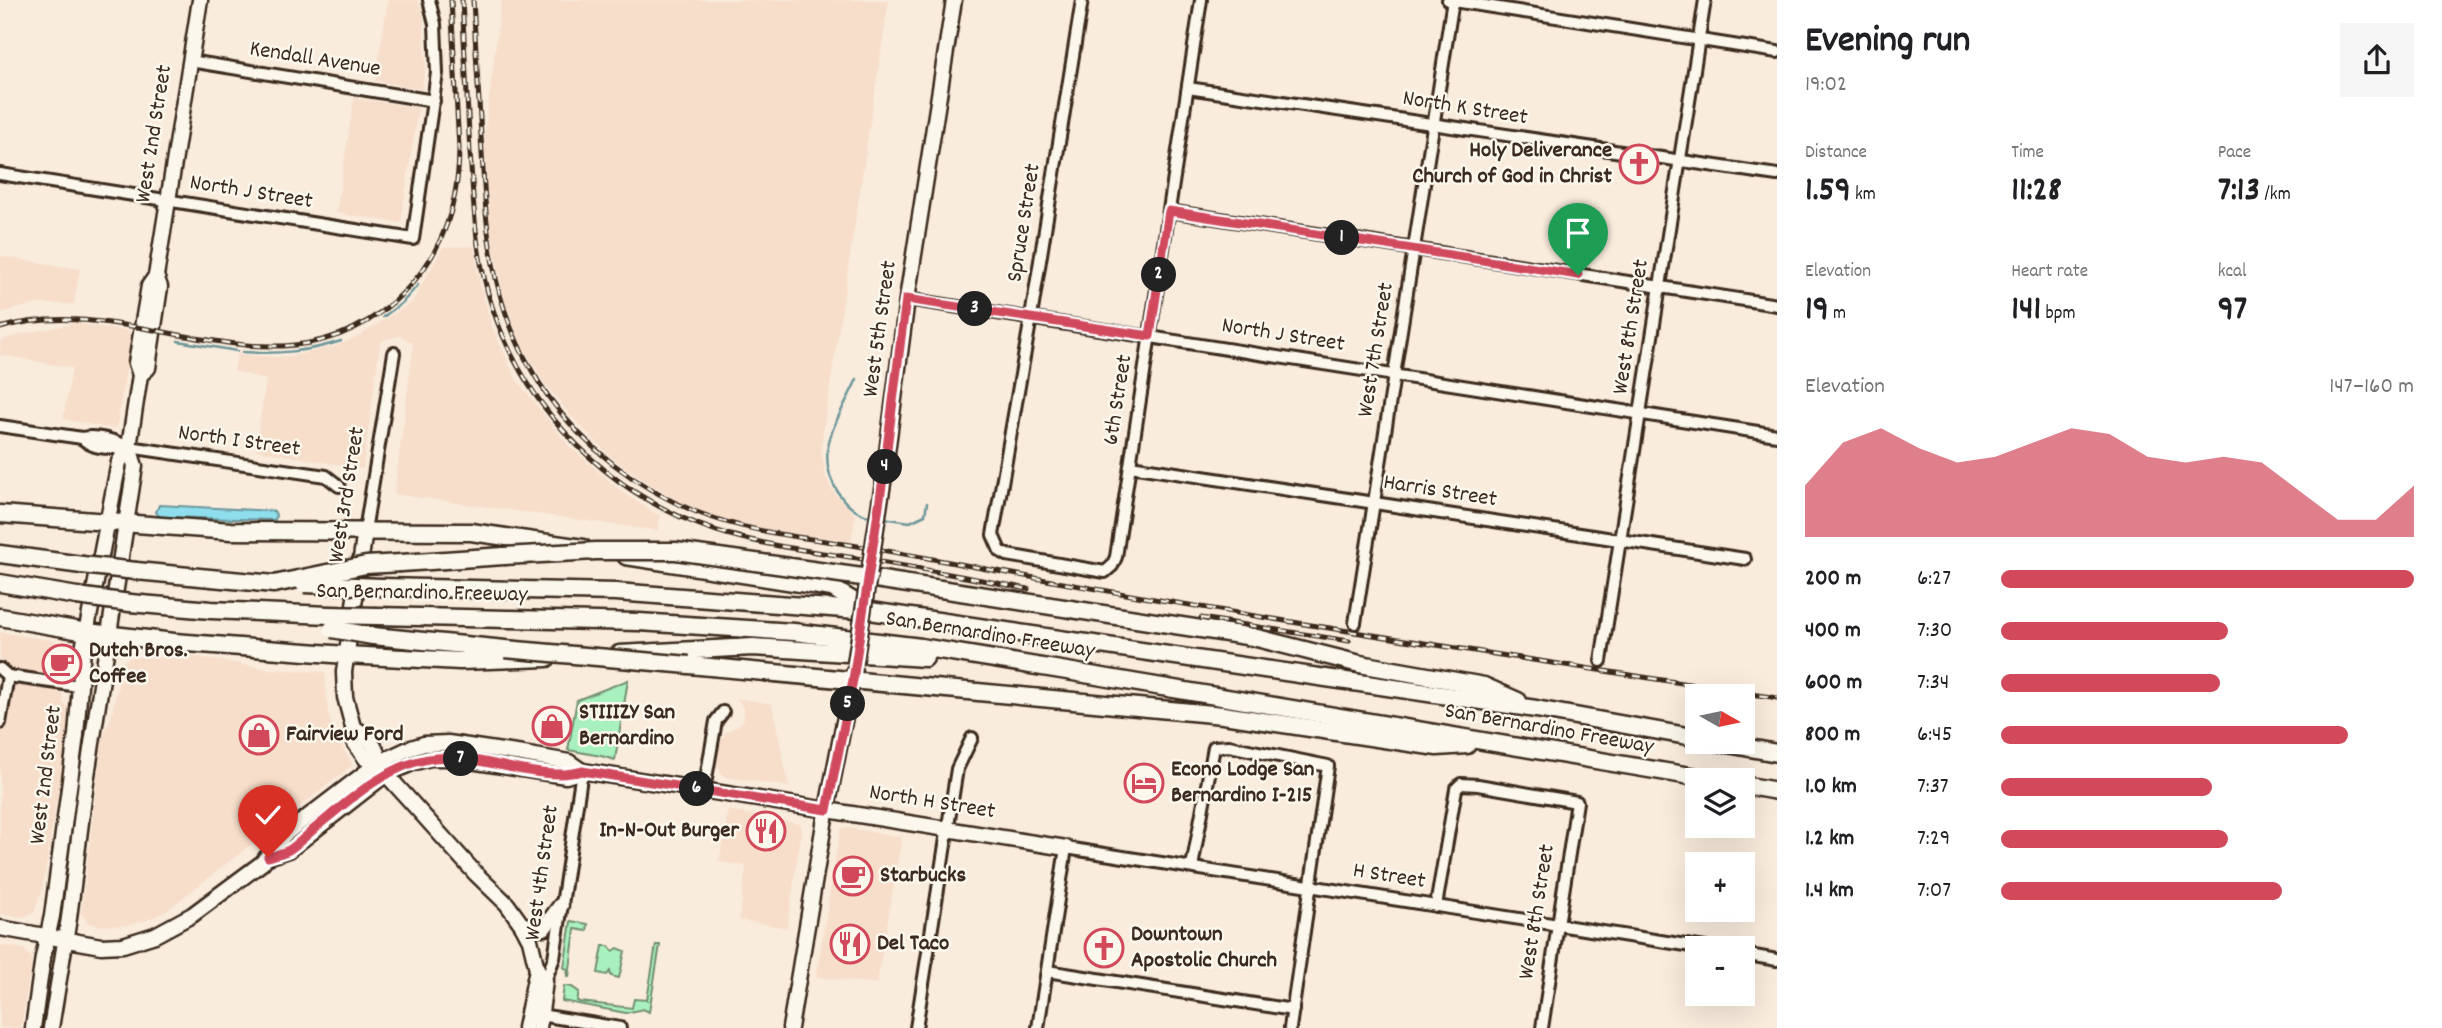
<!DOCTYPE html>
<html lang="en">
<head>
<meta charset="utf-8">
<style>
  :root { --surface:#fff; --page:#f6f6f6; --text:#202124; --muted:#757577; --accent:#d1495b }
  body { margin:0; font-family:Dekko,sans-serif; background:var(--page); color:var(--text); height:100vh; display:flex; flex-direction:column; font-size:26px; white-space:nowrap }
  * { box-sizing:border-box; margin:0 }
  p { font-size:23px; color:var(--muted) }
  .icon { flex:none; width:38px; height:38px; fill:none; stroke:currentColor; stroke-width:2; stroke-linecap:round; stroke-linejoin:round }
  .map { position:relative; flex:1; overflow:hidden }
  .panel { display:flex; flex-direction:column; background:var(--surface); width:665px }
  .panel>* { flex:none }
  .needle { width:46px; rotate:99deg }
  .fabs { position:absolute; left:1685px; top:684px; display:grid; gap:14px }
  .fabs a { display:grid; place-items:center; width:70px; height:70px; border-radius:0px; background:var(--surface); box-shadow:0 7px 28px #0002; font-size:35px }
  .pin { position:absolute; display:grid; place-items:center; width:60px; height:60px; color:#fff; margin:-72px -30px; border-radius:50% 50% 50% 0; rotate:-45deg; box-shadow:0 0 7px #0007 }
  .pin .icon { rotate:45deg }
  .km { position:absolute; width:35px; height:35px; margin:-18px; border-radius:50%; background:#222; color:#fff; font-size:19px; line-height:35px; text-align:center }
  .round { display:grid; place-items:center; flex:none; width:74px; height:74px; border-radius:0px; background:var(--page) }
  .headline { display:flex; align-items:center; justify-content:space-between; height:119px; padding:0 28px }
  h1 { font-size:38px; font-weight:800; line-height:52px }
  .stats { display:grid; grid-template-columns:repeat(3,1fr); gap:10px; height:119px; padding:7px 28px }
  .stats div { display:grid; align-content:center }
  .stats b { font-size:35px; font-weight:800 }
  .stats small { font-size:19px; font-weight:400 }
  .stats p { font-size:19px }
  .chart { height:196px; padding:14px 28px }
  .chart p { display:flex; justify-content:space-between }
  .chart svg { width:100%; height:126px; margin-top:7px; fill:var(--accent); opacity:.7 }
  ul { padding:0 28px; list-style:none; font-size:23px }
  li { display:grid; grid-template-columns:112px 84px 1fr; align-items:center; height:52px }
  li i { height:18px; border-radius:9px; background:var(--accent) }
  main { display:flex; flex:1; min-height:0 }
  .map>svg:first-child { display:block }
</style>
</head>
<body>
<main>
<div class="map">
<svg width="1777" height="1028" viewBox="0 0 1777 1028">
  <rect width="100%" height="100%" fill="#f9ecdd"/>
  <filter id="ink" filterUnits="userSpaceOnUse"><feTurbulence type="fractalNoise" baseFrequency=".0143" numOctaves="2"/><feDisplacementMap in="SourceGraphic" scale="14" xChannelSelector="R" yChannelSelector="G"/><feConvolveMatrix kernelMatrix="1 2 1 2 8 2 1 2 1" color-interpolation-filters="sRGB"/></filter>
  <g filter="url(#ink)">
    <g fill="#f7decb">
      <path d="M388,0H417L423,12L426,62L422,89L375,81Z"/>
      <path d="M501,0H889L821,447L826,477L832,490L856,516L851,542L769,530L716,518L678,501L640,478L611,457L570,415L543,381L521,344L502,293L490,226L484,141Z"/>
      <path d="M354,98L416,107L418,109L401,223L336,213Z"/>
      <path d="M474,246L480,283L492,326L516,379L569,446L625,494L660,516L658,531L394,494L413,349L412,343L400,336L383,340L380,345L363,469L255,450L266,380L234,371L237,354L276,357L296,355L336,346L359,336L412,302L443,247Z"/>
      <path d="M0,256L80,269L74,304H36L0,313Z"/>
      <path d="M76,323L129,331L131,340L117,427L113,429L63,419L72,368L0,355V341L21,334Z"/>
      <path d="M0,632L63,642L68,651L66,665L61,670L63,704L69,707L65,750L42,891L34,913L20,918L0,914Z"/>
      <path d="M193,656L270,669L325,672L328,714L336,737L353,765L166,911L147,920L129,925L102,926L88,923L81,913L99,766L102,739L111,718L123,661L131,657Z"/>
      <path d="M736,698L772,704L789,787L725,777L717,766L720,742L726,732L740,724L744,718V708Z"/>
      <path d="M728,810L801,824L802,829L787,928L739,920L746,866L719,862Z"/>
      <path d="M843,827L902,837L877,984L816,977L840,830Z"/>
      <path d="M0,945L24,949L32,959L21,1028H0Z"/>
    </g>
    <g fill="#a8f1bf" stroke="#728e6e" stroke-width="2">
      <path d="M628,680L615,760L601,756L568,750L577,700Z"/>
      <path d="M571,921L588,924L587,931L575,929L569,977H567L568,969L564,968Z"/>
      <path d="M656,945H660L649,1012L643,1009L626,1013L562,1001L564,986L572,987L579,992L577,1001L580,1002L632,1008L634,999L647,1000Z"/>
      <path d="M603,946H609L613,951L618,948L625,951L619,978L611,976L610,971L607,975L598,973Z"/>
    </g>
    <path fill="#8fdeed" stroke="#6d969a" stroke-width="2" d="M159,505L274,511L276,515L275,520L163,517L159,516L156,512Z"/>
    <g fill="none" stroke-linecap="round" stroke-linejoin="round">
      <g stroke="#6d969a" stroke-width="2.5">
        <path d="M383,317L402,303L418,285"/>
        <path d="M178,341L237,351"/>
        <path d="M243,352C278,354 308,352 341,341"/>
        <path d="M857,379C839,419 811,452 839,494C848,507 858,515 873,517"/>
        <path d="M883,518L910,522L925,515L927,503"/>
      </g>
      <defs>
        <g id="minor">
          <path d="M1082,0L1030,323L993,535L1000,551L1007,555L1105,572L1112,566L1116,557L1201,0"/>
          <path d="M1448,0L1777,52"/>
          <path d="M190,61L434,101"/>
          <path d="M1188,88L1777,175"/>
          <path d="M0,174L413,239L437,73L435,24L429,0"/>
          <path d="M1169,211L1777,305"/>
          <path d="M907,299L1777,435"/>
          <path d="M0,426L82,438C98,435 112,440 127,446"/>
          <path d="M82,438C95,451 112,448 129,447L326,476L339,486"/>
          <path d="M1130,466L1745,559"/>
          <path d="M365,531L394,353"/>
          <path d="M1355,623L1453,0"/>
          <path d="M1601,661L1705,0"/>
          <path d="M0,669L8,676L79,686"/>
          <path d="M0,723L8,676"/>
          <path d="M704,790L716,721L723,712"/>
          <path d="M1192,867L1214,747L1229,746L1328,766L1290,1028"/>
          <path d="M1436,906L1456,789L1461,784L1478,785L1577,802L1542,1028"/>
          <path d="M1743,954L1777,960"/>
          <path d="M1047,971L1293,1010"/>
          <path d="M545,981L554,958L582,771"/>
          <path d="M534,1014L620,1028"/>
          <path d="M916,1028L957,769L972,738"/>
          <path d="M1038,1028L1066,848L1705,948"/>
        </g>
        <g id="major">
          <path d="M140,375L148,368L150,353L160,287L156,276"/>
          <path d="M883,483L907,299L954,0"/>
          <path d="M365,531L344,672L345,697L353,727L354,742L366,759L378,763"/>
          <path d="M353,727C363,733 373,741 377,753C380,763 379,764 386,774L476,874L507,904L522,925L530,940L537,969L545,981L539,1028"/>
          <path d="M268,857L289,850L386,774L415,762L430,758H451L566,776L582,771L1066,848"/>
          <path d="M522,925L544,928L561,905"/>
          <path d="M0,928L101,946L123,945L155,935L192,915L262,863L284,835L378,763L408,749L424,744L448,743L523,754L569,762L582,771"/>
          <path d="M33,1028L43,957L52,916L76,735L83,649L119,462L129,447L140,375L136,363L149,286L156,276L200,0"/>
          <path d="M51,1028L69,918L86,782L135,466L129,447"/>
          <path d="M525,1028L537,969"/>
          <path d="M790,1028L824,824L854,671"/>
        </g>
        <g id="highway">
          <path d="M0,514L231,531L471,532L583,548"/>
          <path d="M0,554L82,565"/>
          <path d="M626,556L832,588L865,608"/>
          <path d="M401,563L504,556"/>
          <path d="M136,571L274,584"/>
          <path d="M869,578L1253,637L1360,664L1484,686L1518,701"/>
          <path d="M0,583L77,596"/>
          <path d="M382,587L616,592L870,611L1536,709L1698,738"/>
          <path d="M130,603L211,610L329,615"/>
          <path d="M377,616L639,622L794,632L921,647L1067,671L1714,780"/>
          <path d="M0,617L87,632L174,642L346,655L460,661L547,658"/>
          <path d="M373,636L505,649"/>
          <path d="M619,654L753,647L925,658"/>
          <path d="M689,665L1223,715L1437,747L1467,745"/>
          <path d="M1717,742L1777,753"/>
          <path d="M1743,785L1777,791"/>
        </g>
      </defs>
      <use href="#minor" stroke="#3b2a1e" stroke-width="16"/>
      <use href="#major" stroke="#3b2a1e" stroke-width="19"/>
      <use href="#highway" stroke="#3b2a1e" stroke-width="21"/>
      <use href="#minor" stroke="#fbf7ec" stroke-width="10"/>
      <use href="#major" stroke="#fbf7ec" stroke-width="14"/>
      <use href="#highway" stroke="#fbf7ec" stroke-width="16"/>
      <defs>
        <g id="rail">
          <path d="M462,0C465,51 467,102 470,153C473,191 474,230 482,268C507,391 597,492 717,531C764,546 813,551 862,559C917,568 973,578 1028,589"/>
          <path d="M473,0C476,51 479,102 482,153C487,246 493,317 548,396C584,447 636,487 694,511C736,528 781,535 826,541C866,547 905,554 944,561C1220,614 1499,654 1777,698"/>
          <path d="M0,328C139,287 286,415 407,289C444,250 459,201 459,148L451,0"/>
          <path d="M1201,618L1349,641"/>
        </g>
      </defs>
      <use href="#rail" stroke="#3b2a1e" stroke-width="5"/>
      <use href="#rail" stroke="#fbf7ec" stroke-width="2.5" stroke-dasharray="8" stroke-linecap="butt"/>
      <defs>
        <path id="major-bridge" d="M855,664L883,483"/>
        <g id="highway-bridge">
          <path d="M504,556L596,551H676L869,578"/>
          <path d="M82,565L136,571"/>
          <path d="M274,584L366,565L401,563"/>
          <path d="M304,584L382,587"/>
          <path d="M77,596L130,603"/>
          <path d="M329,615L377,616"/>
          <path d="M332,629L373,636"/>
          <path d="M505,649L689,665"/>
        </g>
      </defs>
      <use href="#major-bridge" stroke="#3b2a1e" stroke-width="19" stroke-linecap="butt"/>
      <use href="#highway-bridge" stroke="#3b2a1e" stroke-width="21" stroke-linecap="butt"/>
      <use href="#major-bridge" stroke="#fbf7ec" stroke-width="14"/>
      <use href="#highway-bridge" stroke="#fbf7ec" stroke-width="16"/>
    </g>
  </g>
  <g fill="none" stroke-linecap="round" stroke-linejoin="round" filter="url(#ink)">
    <defs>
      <path id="route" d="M268,857C275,855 283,853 289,850C297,845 306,836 314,829C347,802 384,767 428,759C477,750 536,784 582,771L827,810L853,680L884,472L906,299L1150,336L1169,211L1578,275"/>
    </defs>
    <use href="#route" stroke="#fff" stroke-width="14"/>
    <use href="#route" stroke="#d1495b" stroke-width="9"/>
  </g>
  <defs>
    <symbol id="church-ring" viewBox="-11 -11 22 22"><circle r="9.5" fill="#fbf7ec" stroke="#d1495b" stroke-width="1.5"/><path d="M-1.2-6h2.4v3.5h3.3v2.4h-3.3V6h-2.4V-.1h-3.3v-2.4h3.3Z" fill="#d1495b"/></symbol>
    <symbol id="cafe-ring" viewBox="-11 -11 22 22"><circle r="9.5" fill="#fbf7ec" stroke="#d1495b" stroke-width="1.5"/><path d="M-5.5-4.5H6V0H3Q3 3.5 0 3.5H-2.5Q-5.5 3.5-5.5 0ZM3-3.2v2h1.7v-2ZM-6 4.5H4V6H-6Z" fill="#d1495b"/></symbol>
    <symbol id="shop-ring" viewBox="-11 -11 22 22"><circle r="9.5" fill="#fbf7ec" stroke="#d1495b" stroke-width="1.5"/><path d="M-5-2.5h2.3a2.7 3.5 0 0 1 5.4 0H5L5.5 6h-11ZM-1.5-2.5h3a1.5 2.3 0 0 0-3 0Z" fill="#d1495b"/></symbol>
    <symbol id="hotel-ring" viewBox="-11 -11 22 22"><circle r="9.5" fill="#fbf7ec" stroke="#d1495b" stroke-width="1.5"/><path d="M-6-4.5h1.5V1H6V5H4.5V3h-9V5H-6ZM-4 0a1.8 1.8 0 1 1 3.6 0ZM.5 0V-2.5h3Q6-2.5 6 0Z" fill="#d1495b"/></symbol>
    <symbol id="restaurant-ring" viewBox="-11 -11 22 22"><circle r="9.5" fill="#fbf7ec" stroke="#d1495b" stroke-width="1.5"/><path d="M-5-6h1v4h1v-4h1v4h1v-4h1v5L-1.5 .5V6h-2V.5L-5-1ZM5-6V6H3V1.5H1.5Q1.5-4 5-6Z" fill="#d1495b"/></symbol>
  </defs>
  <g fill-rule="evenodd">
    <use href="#church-ring" x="1617" y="142" width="44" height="44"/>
    <use href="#cafe-ring" x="40" y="642" width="44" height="44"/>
    <use href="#shop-ring" x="530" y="704" width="44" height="44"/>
    <use href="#shop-ring" x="237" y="713" width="44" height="44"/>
    <use href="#hotel-ring" x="1122" y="761" width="44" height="44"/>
    <use href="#restaurant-ring" x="744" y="809" width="44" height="44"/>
    <use href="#cafe-ring" x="831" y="854" width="44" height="44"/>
    <use href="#restaurant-ring" x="828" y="922" width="44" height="44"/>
    <use href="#church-ring" x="1082" y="926" width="44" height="44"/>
  </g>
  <g text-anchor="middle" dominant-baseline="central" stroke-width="5" stroke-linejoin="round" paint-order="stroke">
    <g font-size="23" fill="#3b2a1e" stroke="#fbf7ec">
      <text transform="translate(315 60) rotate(9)">Kendall Avenue</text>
      <text transform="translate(1465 109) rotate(9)">North K Street</text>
      <text transform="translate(155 134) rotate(-81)">West 2nd Street</text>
      <text transform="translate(251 193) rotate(9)">North J Street</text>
      <text transform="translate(1025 223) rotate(-81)">Spruce Street</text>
      <text transform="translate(1632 327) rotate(-81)">West 8th Street</text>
      <text transform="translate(881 329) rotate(-82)">West 5th Street</text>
      <text transform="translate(1283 336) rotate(9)">North J Street</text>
      <text transform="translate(1377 350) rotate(-81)">West 7th Street</text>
      <text transform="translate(1119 400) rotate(-81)">6th Street</text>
      <text transform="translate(239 442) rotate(8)">North I Street</text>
      <text transform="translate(1440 492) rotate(9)">Harris Street</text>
      <text transform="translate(348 495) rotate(-81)">West 3rd Street</text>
      <text transform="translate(422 594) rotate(1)">San Bernardino Freeway</text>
      <text transform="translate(990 636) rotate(9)">San Bernardino Freeway</text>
      <text transform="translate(1549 730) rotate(10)">San Bernardino Freeway</text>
      <text transform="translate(47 775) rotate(-83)">West 2nd Street</text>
      <text transform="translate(932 803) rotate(9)">North H Street</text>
      <text transform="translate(543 873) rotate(-82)">West 4th Street</text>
      <text transform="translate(1389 877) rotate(9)">H Street</text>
      <text transform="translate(1538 912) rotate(-81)">West 8th Street</text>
    </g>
    <g font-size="23" font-weight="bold" fill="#3b2a1e" stroke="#fbf7ec" text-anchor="start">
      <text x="1612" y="151" text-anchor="end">Holy Deliverance<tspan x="1612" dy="26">Church of God in Christ</tspan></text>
      <text x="89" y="651">Dutch Bros.<tspan x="89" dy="26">Coffee</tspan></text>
      <text x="579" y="713">STIIIZY San<tspan x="579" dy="26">Bernardino</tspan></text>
      <text x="286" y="735">Fairview Ford</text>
      <text x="1171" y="770">Econo Lodge San<tspan x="1171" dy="26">Bernardino I-215</tspan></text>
      <text x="739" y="831" text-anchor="end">In-N-Out Burger</text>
      <text x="880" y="876">Starbucks</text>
      <text x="1131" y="935">Downtown<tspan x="1131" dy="26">Apostolic Church</tspan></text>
      <text x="877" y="944">Del Taco</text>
    </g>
  </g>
</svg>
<div class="fabs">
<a><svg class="needle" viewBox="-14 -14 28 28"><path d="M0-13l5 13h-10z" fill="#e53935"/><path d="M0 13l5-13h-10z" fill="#757577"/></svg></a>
<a><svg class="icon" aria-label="layers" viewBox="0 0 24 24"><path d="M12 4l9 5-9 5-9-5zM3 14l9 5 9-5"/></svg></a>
<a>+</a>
<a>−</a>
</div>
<div class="pin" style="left:1578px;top:275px;background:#1e9e55"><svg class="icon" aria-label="arrive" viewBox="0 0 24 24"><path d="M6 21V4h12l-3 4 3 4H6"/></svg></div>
<div class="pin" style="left:268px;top:857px;background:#d93025"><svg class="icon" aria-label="check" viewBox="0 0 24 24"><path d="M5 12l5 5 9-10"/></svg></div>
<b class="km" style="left:1342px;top:238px">1</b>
<b class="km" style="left:1159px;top:275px">2</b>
<b class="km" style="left:975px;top:309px">3</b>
<b class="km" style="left:885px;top:467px">4</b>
<b class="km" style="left:848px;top:704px">5</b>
<b class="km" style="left:697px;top:789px">6</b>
<b class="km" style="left:461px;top:759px">7</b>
</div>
<section class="panel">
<div class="headline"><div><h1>Evening run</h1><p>19:02</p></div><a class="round"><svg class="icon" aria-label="share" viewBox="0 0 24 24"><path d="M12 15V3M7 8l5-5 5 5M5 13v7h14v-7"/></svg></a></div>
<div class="stats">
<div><p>Distance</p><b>1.59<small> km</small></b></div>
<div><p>Time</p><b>11:28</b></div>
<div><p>Pace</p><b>7:13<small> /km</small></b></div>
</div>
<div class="stats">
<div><p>Elevation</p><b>19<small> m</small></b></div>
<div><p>Heart rate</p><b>141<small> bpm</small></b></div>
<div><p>kcal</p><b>97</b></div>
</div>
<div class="chart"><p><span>Elevation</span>147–160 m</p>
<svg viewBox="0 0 160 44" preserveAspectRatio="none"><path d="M0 44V26L10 11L20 6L30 13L40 18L50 16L60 11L70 6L80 8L90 16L100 18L110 16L120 18L130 28L140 38L150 38L160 26V44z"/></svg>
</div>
<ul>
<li><b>200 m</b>6:27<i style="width:100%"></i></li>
<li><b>400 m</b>7:30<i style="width:55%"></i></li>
<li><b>600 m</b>7:34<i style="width:53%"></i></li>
<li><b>800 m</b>6:45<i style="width:84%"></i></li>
<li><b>1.0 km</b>7:37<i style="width:51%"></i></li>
<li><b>1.2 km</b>7:29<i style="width:55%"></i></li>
<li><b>1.4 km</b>7:07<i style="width:68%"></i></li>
</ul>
</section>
</main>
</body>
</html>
